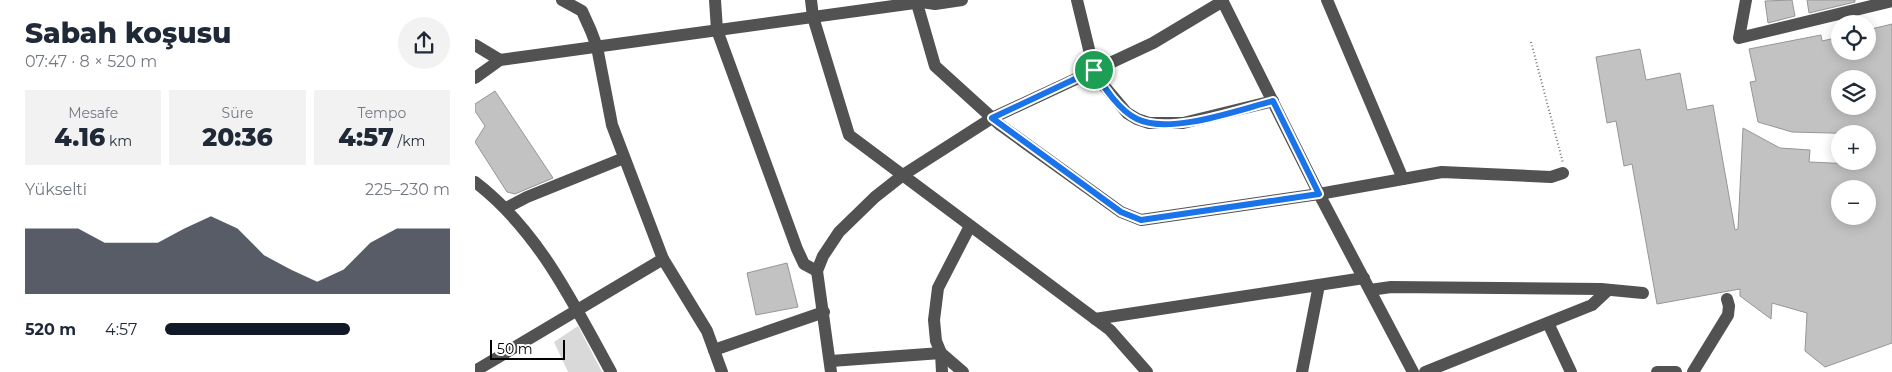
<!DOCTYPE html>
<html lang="tr">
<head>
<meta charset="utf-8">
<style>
  :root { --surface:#fff; --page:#f2f2f3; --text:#1f2937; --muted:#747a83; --accent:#111827 }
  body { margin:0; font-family:Montserrat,sans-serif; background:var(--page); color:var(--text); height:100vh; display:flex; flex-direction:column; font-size:19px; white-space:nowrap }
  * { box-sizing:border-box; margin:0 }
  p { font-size:16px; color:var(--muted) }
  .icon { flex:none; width:28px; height:28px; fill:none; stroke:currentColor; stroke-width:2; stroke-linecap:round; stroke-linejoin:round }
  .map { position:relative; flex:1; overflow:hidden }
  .side { display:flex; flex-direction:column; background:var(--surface); width:475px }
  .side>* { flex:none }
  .controls { position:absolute; left:1356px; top:15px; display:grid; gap:10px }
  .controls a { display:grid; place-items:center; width:45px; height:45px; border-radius:50%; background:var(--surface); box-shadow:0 2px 12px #0003; font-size:25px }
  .scale { position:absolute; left:15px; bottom:12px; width:75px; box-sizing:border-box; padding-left:5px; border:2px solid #000; border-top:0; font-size:14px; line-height:18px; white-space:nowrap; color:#000; -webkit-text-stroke:4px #fff; paint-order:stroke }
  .pin { position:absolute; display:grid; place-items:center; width:42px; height:42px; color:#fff; margin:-21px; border:2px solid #fff; border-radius:50%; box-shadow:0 1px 5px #0007 }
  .round { display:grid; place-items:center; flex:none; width:52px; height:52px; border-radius:26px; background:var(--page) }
  .overview { display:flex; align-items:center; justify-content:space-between; height:85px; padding:0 25px }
  h1 { font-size:28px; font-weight:800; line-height:38px }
  .metrics { display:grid; grid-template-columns:repeat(3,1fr); gap:8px; height:85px; padding:5px 25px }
  .metrics div { display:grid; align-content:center; border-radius:0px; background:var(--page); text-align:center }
  .metrics b { font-size:25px; font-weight:800 }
  .metrics small { font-size:14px; font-weight:400 }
  .metrics p { font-size:14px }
  .chart { height:140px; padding:10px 25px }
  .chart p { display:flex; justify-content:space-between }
  .chart svg { width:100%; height:90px; margin-top:5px; fill:var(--accent); opacity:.7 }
  ul { padding:0 25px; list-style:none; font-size:16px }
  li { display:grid; grid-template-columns:80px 60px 1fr; align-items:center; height:38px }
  li i { height:12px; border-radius:6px; background:var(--accent) }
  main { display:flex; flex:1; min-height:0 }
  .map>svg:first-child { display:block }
</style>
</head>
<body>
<main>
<section class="side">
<div class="overview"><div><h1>Sabah koşusu</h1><p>07:47 · 8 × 520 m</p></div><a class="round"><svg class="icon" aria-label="share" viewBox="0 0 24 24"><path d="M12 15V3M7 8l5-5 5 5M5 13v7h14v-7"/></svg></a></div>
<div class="metrics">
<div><p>Mesafe</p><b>4.16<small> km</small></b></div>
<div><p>Süre</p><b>20:36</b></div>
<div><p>Tempo</p><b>4:57<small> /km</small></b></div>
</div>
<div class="chart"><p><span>Yükselti</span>225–230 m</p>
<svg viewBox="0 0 160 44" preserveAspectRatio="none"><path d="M0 44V12L10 12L20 12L30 19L40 19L50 19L60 12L70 6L80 12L90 25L100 32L110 38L120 32L130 19L140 12L150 12L160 12V44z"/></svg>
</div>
<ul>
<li><b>520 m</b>4:57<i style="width:65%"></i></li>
</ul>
</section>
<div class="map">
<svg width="1417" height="372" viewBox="0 0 1417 372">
  <rect width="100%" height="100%" fill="#fff"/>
  <path fill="#d9d9d9" d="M103,326L127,372H93L79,342Z"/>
  <g fill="#c2c2c2" stroke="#969696" fill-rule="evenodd">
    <path d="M1317,0L1320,16L1293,23L1290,1Z"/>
    <path d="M1332,0H1380V2L1334,13Z"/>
    <path d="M1417,24V343L1350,367L1330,351L1332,313L1297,303L1296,319L1265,296V289L1182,304L1157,164L1149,166L1141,121L1132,123L1121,57L1165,49L1171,80L1205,73L1212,110L1238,105L1260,230L1263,229L1268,128L1305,148L1335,150L1334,162L1378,164L1377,161H1392V134L1317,132L1283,122L1275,82L1281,81L1274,49L1346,35L1347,41L1365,37V51H1392V30ZM1365,79H1392V106H1365ZM1365,189H1392V216H1365Z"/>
    <path d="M20,91L78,178L40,194L32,192L0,142L10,126L0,111V104Z"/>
    <path d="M312,263L323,307L281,315L272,273Z"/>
  </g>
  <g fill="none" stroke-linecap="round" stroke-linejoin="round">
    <path stroke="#747474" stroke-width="2" stroke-dasharray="1 2.5" stroke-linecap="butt" d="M1056,42L1088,163"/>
    <g stroke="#525252" stroke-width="12">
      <path d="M240,0L242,30L322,249L329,264L342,271"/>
      <path d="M336,0L338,17L374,135L635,330L672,372"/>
      <path d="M441,0L460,66L525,125L646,212L666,220L844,194L967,172L1076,177L1088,173"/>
      <path d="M602,0L619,70L625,81L652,113L662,119L674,123H708L798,101"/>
      <path d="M747,0L844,194L938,372"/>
      <path d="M852,0L928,179"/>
      <path d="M1271,0L1264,38L1417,1"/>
      <path d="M0,45L25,60"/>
      <path d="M0,78L25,60L447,2L460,4L487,0"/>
      <path d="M0,182C64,231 98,303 136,372"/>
      <path d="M31,208L52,197L149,158"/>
      <path d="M188,259L232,331L247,372"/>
      <path d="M895,290L916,287L1126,289L1168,293"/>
      <path d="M620,319L889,278"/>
      <path d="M1073,323L1096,372"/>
      <path d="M239,350L349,312"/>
      <path d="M356,361L466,353L467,372"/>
      <path d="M0,371L188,259L137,125L122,47L116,31L107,11L87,0"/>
      <path d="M356,372L342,271L348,256L364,232L400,197L428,175L517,118L678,43L748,1"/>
      <path d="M488,372L466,353L461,341L459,320L463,288L495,226"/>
      <path d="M827,372L844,285"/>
      <path d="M950,372L1117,305L1133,290"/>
      <path d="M1182,372H1201"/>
      <path d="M1218,372L1253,315L1254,306L1252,299"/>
    </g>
  </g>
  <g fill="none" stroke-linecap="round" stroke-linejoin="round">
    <defs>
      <path id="route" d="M619,70C628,87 645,111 662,119C695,135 763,110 798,101L844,194L666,220L646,212L517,118Z"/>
    </defs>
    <use href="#route" stroke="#fff" stroke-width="10"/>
    <use href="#route" stroke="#1a73e8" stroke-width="6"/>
  </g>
</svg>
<div class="controls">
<a><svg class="icon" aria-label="locate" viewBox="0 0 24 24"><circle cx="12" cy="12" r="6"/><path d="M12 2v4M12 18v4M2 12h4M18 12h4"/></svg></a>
<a><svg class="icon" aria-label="layers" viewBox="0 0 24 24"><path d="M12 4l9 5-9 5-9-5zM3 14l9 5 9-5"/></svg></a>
<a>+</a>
<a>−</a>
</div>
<div class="scale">50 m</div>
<div class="pin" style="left:619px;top:70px;background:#1e9e55"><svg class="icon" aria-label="arrive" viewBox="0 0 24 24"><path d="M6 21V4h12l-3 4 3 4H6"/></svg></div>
</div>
</main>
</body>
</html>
